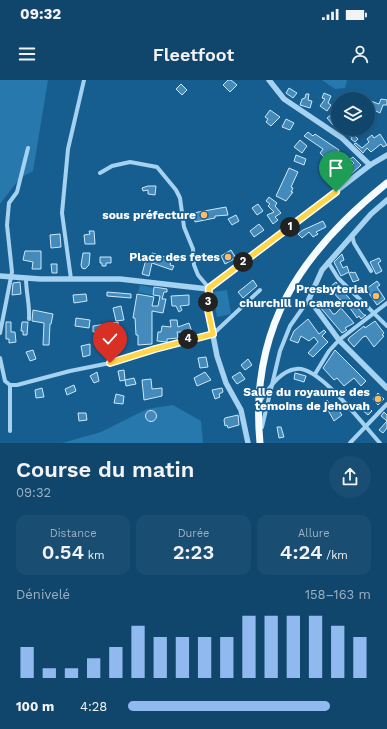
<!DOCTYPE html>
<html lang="fr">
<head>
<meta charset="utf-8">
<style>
  :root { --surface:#11466c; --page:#1a4d72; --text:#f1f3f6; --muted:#9cb1c2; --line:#305e7f; --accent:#90b9f0 }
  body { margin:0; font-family:"Work Sans",sans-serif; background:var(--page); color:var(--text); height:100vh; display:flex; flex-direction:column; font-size:15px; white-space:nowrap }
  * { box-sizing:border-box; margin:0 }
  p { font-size:13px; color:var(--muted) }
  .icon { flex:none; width:22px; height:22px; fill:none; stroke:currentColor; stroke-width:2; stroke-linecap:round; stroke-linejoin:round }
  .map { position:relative; height:363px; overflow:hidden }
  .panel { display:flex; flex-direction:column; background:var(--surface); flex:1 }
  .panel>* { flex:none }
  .controls { position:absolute; left:331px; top:12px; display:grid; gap:8px }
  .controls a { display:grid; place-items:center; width:44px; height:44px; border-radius:50%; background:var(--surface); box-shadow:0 2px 6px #0003,0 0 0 1px var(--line); font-size:20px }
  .pin { position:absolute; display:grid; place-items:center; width:34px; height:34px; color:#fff; margin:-41px -17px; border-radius:50% 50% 50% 0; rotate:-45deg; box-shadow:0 0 4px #0007 }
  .pin .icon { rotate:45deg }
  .km { position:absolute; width:20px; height:20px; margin:-10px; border-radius:50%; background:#222; color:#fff; font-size:11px; line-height:20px; text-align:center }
  .round { display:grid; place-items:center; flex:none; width:42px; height:42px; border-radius:21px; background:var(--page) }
  .headline { display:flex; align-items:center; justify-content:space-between; height:68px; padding:0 16px }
  h1 { font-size:22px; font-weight:600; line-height:30px }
  .figures { display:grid; grid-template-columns:repeat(3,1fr); gap:6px; height:68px; padding:4px 16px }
  .figures div { display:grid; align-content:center; border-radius:10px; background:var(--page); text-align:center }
  .figures b { font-size:20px; font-weight:600 }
  .figures small { font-size:11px; font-weight:400 }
  .figures p { font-size:11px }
  .chart { height:112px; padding:8px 16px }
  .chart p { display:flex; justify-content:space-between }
  .chart svg { width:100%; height:72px; margin-top:4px; stroke:var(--accent); stroke-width:6 }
  ul { padding:0 16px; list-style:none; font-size:13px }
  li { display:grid; grid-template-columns:64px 48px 1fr; align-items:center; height:30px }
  li i { height:10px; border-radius:5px; background:var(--accent) }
  .status { display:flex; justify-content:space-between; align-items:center; height:28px; padding:0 20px; background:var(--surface); direction:ltr }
  .status svg { height:11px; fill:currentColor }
  header { display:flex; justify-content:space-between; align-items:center; height:52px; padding:0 16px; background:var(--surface); font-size:18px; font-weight:600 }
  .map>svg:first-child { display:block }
</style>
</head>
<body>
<div class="status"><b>09:32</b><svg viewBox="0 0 49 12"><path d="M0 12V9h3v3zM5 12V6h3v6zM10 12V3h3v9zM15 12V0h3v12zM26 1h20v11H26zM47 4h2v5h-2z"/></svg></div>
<header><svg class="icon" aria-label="menu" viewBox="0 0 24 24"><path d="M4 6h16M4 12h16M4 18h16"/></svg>Fleetfoot<svg class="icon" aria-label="person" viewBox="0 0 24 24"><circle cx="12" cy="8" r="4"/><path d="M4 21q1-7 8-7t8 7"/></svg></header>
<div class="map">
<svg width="387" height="363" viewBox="0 0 387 363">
  <rect width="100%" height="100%" fill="#175e90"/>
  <g fill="#2678ad">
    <path d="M0,0H48L33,91L20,98L0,124Z"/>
    <path d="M322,0H347L345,8L335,9Z"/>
    <path d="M140,205L154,208L152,215L138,212Z"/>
    <path d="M227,210L231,234L217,237L213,212Z"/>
    <path d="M173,325L201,341L203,363H62L101,352L147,329Z"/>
  </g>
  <g fill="#448aba" stroke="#cbe8fb">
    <path d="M228,0H231L237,5L230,12L223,5Z"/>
    <path d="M181,4L187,10L182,15L176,9Z"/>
    <path d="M289,8L297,13L293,18L286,13Z"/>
    <path d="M324,13L331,16L328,23L331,25L327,31L320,26L325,19L322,18Z"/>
    <path d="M306,14H309L308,20L312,21L310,28L300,25L302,19L305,18Z"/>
    <path d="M381,19L387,20V25H383L380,33L368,27V20L379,24Z"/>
    <path d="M270,30L280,37L271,46L266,42L268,39L265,37Z"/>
    <path d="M332,34L334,37L338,34V40L333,45L327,38Z"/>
    <path d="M286,39L294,43L290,50L282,47Z"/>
    <path d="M348,49L355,52L352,53L358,59L355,62L351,59L352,57L345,54Z"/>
    <path d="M308,52L313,56L315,54L339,70L338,73L336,72L332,77L327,74L324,77L320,73L323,69L304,56Z"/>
    <path d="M380,54L387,65L383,67L381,64L371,72L367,68L363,73L354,64L356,63L362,68L369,62L367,59L372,55L374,58Z"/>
    <path d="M300,60L307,66L302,73L294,67Z"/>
    <path d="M296,75L306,79L304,85L294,81Z"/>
    <path d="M353,77L361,85L348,97L344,92L354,83L350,79Z"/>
    <path d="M289,88L298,92L291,107L293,108L291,112H293L286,121L276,116Z"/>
    <path d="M148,106H156L155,115L148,114V110L143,111L142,108Z"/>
    <path d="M269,117L277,123L275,126L281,133L275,137L278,140L273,144L267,135L274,132L268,126L270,124L266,121Z"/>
    <path d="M258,124L263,131L257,135L252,128Z"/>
    <path d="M226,127L228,135L215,136V138L195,142L193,133Z"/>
    <path d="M236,135L239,141L232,145L228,139Z"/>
    <path d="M323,141L326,147L316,152L318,154L313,157L309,152L302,158L298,154L303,150Z"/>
    <path d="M259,144L264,150L254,157L250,151Z"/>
    <path d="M89,151H94L95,164H85L84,155L90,154Z"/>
    <path d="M60,154L61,167L51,168L50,155Z"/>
    <path d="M231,170L236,178L225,184L221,176Z"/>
    <path d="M25,171H41V189H32L33,182L23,180Z"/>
    <path d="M83,173H90L89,185L85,189L82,188L81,185Z"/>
    <path d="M152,173L172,179L170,185L174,186L172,190L152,183L149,196L142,194L145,183L147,179L150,180Z"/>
    <path d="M342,174L344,180L340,182L343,188L347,186L349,192L341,196L334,182Z"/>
    <path d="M100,177H111V183H106V186H102V183H100Z"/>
    <path d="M379,178L381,181L378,183L382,191L376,194L370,182Z"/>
    <path d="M51,184H57V193H52Z"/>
    <path d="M352,192L353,193L355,192L359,200L353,202L349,193Z"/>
    <path d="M253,200L257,206L243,218L238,212Z"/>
    <path d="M377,201L380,205L377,207L385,219L377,225L366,209Z"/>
    <path d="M20,202L21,214L12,215L13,203Z"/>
    <path d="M336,202L338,205L336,207L340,211L342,210L364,235H366L361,239L359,236L357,238L345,221L344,222L341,219L340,220L332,211L329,213L326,210Z"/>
    <path d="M154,207L167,209V212H164L162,219H166L163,233L152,231V264L138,265V255H136L135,238H133L137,214L154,217L152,226H158L160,216L153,215Z"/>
    <path d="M107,212L131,214V218L107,216Z"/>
    <path d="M86,214L87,221L74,223L73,215Z"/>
    <path d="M189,215V225L180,226L182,230L179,232L176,226H172L171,216Z"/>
    <path d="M325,223L333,234H335L341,228L354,243L345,248L347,250L342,253L320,227Z"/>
    <path d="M121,226L124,240L116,241L113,228Z"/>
    <path d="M33,230L53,234L51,244H50L49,265H43L44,243L32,241Z"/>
    <path d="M76,238L90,240L89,248L75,246Z"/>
    <path d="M308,239L319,254L324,250L326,252L322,256L328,262L313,277L308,273L318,262L314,257L309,261L301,256L298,263L290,260L294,251Z"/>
    <path d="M170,240H177L178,247L189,243L193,255L186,257L184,252H177L178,258L167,259V262L157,261L158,252H161L162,246L171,247Z"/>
    <path d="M375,241L384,253L382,255L384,256L374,267L366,256L363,257L354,267L348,260L349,258L364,246L365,248Z"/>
    <path d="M6,242H11V252H15L16,262L9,263V259H6Z"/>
    <path d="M22,242H28L27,255H23V251H21Z"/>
    <path d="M118,242L119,249L93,252V246Z"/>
    <path d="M90,264V275L83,277L81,266Z"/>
    <path d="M113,267L115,276L106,278L104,270Z"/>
    <path d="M33,270L36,279L30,281L26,272Z"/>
    <path d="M335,270L366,301L361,306L354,298L344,306L337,298L334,300L323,288Z"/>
    <path d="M206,277L208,287L200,288L198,278Z"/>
    <path d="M248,279L252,285L245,290L241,285Z"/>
    <path d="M124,290L125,300L120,301L118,291Z"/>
    <path d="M97,292L99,301L94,303L90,296Z"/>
    <path d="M205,292L211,300L197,306L194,298Z"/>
    <path d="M240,292L245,299L237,304L232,297Z"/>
    <path d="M295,293L306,296L304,302L294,299Z"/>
    <path d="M134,298L136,304L126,306L125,300Z"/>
    <path d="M151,299L152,309L162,308V316L144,320L142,300Z"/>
    <path d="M74,305L76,311L67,315L65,309Z"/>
    <path d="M42,308L44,317L36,318L35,310Z"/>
    <path d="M222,308L223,312L219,314L220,317L215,319L212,310Z"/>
    <path d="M378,313L384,319L378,325L373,319Z"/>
    <path d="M116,314L124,316L123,324L114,323Z"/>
    <path d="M327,320L334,330L338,329L342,335L334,341L324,323Z"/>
    <path d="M366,325L372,331L368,335L361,329Z"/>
    <circle cx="151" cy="336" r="5.5"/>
    <path d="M384,332L387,335V348L383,353L379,350L387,341L381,336Z"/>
    <path d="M78,333H86L87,340L79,341Z"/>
    <path d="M238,335L239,345L228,348L227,345L225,346L224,340L225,338Z"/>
    <path d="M277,347H281L284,357L279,358Z"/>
  </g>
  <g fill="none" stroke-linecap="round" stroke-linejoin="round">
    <g stroke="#a4d2f0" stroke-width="4">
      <path d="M100,93L112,86L130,82L157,87L176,110L180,118L184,147L193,169L194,185L198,195L209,208"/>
      <path d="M352,155L354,163L371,191"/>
      <path d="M328,182L338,198L387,246"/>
      <path d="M26,198C26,213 30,225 29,239"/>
      <path d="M71,199L62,133L68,69L84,0"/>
      <path d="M0,253L12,192L7,145L9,123L17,112L28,68"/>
      <path d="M0,278L5,301L10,305H17L70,291L110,283L155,269L213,254L260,210"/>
      <path d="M315,294L329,271L339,260L387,223"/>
      <path d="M10,305V351"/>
      <path d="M260,321C269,309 279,291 296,289C319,285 364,346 380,363"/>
      <path d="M262,347L280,271L290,246L309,219"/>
      <path d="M350,363L387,324"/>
    </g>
    <g stroke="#a4d2f0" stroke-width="5.5">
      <path d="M269,0L284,19L342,58L370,85"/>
      <path d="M387,120L371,134L322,190L309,219L339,260L387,308"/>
      <path d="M0,196L40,199H120L208,209"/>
      <path d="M248,363L241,330L226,303L217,276L208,230V209L222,197L256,173L370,85L387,75"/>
    </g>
    <path stroke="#f6fbff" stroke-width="7" d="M260,363C249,248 301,172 387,103"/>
  </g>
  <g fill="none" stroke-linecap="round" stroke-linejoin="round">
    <defs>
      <path id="route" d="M110,283L155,269L213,254L208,230L209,208L336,112"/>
    </defs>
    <use href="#route" stroke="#fff" stroke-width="8"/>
    <use href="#route" stroke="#ffd54a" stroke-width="5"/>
  </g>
  <g fill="#ffba63" stroke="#175e90" stroke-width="1.5">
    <circle cx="204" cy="135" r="4"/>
    <circle cx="228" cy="177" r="4"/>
    <circle cx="376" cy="216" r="4"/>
    <circle cx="378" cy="319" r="4"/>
  </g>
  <g text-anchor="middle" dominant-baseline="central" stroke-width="3.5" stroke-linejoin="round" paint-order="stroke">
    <g font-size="12" font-weight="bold" fill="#fff" stroke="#175e90" text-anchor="end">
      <text x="196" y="135">sous préfecture</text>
      <text x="220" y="177">Place des fetes</text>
      <text x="368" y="209">Presbyterial<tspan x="368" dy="14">churchill in cameroon</tspan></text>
      <text x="370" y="312">Salle du royaume des<tspan x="370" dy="14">temoins de jehovah</tspan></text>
    </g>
  </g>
</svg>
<div class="controls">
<a><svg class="icon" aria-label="layers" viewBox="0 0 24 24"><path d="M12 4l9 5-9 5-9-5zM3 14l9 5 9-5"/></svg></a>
</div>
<div class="pin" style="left:336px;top:112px;background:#1e9e55"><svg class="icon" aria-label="arrive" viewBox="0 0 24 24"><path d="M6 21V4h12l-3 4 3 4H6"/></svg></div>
<div class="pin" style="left:110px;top:283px;background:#d93025"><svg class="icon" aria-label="check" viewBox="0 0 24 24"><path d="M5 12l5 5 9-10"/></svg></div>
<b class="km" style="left:290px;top:147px">1</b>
<b class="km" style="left:243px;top:182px">2</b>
<b class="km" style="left:208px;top:222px">3</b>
<b class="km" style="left:188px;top:259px">4</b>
</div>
<section class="panel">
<div class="headline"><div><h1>Course du matin</h1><p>09:32</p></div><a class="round"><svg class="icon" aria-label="share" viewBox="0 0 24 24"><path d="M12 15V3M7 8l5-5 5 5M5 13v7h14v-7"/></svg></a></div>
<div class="figures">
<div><p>Distance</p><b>0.54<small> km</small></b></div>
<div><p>Durée</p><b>2:23</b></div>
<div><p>Allure</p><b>4:24<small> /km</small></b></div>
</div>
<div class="chart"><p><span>Dénivelé</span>158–163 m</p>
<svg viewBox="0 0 160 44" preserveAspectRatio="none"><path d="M5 44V25M15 44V38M25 44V38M35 44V32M45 44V25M55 44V12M65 44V19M75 44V19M85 44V19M95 44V19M105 44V6M115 44V6M125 44V6M135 44V6M145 44V12M155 44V19"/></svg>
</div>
<ul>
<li><b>100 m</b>4:28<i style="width:83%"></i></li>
</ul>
</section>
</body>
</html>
